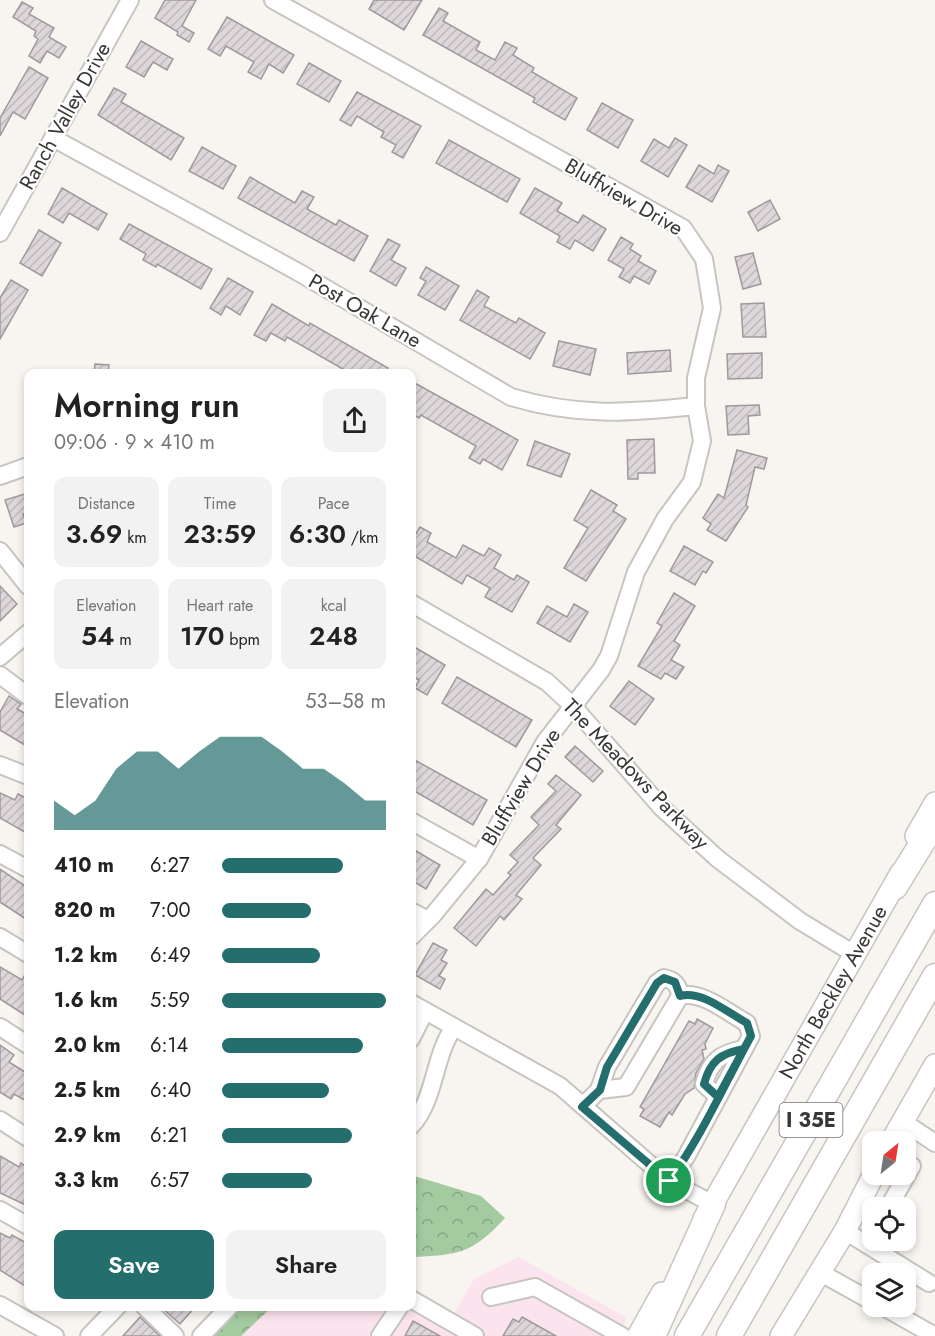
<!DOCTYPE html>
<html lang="en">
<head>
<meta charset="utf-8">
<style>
  :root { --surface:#fff; --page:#f2f2f2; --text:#222; --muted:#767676; --accent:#246f6d }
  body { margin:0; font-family:Jost,sans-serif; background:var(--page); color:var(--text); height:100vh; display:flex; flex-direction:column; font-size:22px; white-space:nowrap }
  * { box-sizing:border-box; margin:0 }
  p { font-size:20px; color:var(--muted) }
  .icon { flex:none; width:33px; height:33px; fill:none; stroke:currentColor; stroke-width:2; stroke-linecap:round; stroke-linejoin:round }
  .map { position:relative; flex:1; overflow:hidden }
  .panel { position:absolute; left:24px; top:369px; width:392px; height:942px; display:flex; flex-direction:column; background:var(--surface); border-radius:12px; box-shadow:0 3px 9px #0003 }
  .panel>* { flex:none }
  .needle { width:39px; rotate:30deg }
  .buttons { position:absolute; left:862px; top:1131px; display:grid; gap:12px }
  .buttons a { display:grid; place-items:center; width:54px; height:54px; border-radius:12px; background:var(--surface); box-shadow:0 3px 9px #0003; font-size:30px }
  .pin { position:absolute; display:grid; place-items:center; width:51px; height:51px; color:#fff; margin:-26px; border:3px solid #fff; border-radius:50%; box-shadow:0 2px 6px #0007 }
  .round { display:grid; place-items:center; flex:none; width:63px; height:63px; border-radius:12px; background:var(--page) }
  .summary { display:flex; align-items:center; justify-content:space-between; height:102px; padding:0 30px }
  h1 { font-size:33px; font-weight:600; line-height:45px }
  .figures { display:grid; grid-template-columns:repeat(3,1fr); gap:9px; height:102px; padding:6px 30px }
  .figures div { display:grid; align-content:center; border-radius:12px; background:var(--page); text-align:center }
  .figures b { font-size:26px; font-weight:600 }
  .figures small { font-size:16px; font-weight:400 }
  .figures p { font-size:16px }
  .chart { height:168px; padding:12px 30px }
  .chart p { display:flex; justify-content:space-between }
  .chart svg { width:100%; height:108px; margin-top:6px; fill:var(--accent); opacity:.7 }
  .primary-button { display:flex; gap:12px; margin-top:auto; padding:12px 30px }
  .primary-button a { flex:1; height:69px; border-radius:12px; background:var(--accent); color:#fff; font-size:24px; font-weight:600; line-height:69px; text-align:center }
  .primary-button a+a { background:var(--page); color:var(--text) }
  ul { padding:0 30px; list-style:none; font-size:20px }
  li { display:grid; grid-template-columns:96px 72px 1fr; align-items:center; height:45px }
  li i { height:15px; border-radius:8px; background:var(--accent) }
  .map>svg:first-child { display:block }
</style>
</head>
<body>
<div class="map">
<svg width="935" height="1336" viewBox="0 0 935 1336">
  <defs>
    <pattern id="forest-crowns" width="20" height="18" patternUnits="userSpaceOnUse" patternTransform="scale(1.5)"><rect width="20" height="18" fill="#a4caa0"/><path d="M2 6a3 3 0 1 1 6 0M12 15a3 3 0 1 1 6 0" fill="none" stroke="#86a583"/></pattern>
    <pattern id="building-hatch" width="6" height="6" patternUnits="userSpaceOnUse" patternTransform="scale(1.5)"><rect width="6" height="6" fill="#ddd7da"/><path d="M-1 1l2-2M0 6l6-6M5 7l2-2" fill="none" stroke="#beb9bc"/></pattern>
  </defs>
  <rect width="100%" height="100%" fill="#f8f5f0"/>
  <path fill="#fce4ef" d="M519,1257L627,1318L617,1336H201L228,1307L411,1306L453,1315L474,1279Z"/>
  <g fill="url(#forest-crowns)">
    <path d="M411,1175L481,1196L505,1218C472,1254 458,1255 411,1257Z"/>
    <path d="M226,1307H272L241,1336H200Z"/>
  </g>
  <g fill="url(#building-hatch)" stroke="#9f999c" stroke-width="1.5">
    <path d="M165,0H196L182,26L194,33L189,42L177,35L178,32L155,18Z"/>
    <path d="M374,0H422L404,30L369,9Z"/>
    <path d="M22,2L33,8L29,14L54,28L49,37L66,47L59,58L47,51L40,63L29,56L38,39L34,36L36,31L13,17Z"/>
    <path d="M439,8L448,13L443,21L480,42L476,50L495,60L505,42L517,48L513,55L534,68L532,72L577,98L565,120L533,102L535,98L423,35Z"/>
    <path d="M227,17L294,55L283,73L269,64L261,79L248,72L254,62L226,46L220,56L208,49Z"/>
    <path d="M141,41L173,59L167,70L153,62L144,77L126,67Z"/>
    <path d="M309,63L341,81L329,102L297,84Z"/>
    <path d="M29,67L48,78L25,119L13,112L0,136V118Z"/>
    <path d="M114,88L126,94L121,102L184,138L171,160L98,115Z"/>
    <path d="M357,92L421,126L403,158L392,152L396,145L381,137L384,132L357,116L351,126L340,120Z"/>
    <path d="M602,103L633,120L618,148L587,130Z"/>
    <path d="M675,138L687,145L668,177L641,161L654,139L669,148Z"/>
    <path d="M449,140L520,179L507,202L436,163Z"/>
    <path d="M202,147L236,166L223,189L189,171Z"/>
    <path d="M699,165L714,174L718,165L729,171L712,202L686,187Z"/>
    <path d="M250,177L295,203L302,191L314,197L307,209L336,225L339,220L368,236L354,261L238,198Z"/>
    <path d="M62,188L107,214L98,230L69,213L63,223L48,214Z"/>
    <path d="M535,188L562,203L557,211L578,223L583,215L606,229L593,251L575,240L570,249L557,242L560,236L520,213Z"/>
    <path d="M770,200L780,219L758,231L748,212Z"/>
    <path d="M129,224L212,269L201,289L157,264L156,267L143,260L146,254L120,239Z"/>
    <path d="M39,230L61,243L42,276L20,263Z"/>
    <path d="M621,237L633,244L630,249L641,256L638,261L656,271L649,284L634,276L630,283L619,277L624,269L608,260Z"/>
    <path d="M388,239L400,245L391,260L406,268L396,286L370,271Z"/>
    <path d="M753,253L761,284L743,289L735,257Z"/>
    <path d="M426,267L459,286L445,310L418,295L426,281L420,278Z"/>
    <path d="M228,278L253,292L240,315L226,306L221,315L210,308Z"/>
    <path d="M11,280L28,290L0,339V298Z"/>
    <path d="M477,290L489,297L484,306L516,323L519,318L545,333L530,359L460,320Z"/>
    <path d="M764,303L766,337H743L741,304Z"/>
    <path d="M272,304L309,326L310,323L388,368L385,374H340L343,369L287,337L285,341L271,333L266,341L254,335Z"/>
    <path d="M559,341L596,349L590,375L553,366Z"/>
    <path d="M670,350L671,371L628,374L627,353Z"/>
    <path d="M762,353V378L728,379L727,354Z"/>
    <path d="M95,364L109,365L108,374H94Z"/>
    <path d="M411,381L518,440L502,470L483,459L480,464L469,458L476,446L421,415L419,418L411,413Z"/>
    <path d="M759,405L760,415L748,416L749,434L728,435L726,406Z"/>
    <path d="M654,439L655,473H638V479H628L627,440Z"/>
    <path d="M535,441L570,454L561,477L527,465Z"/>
    <path d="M737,450L767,458L764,469L755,467L746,505L748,507L726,541L707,530L711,524L703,518L718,494L724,498Z"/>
    <path d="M591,490L617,505L613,511L626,519L586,581L564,568L588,528L574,520Z"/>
    <path d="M25,494L28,504V512L23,514L26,523L14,527L5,500Z"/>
    <path d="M420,527L431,533L427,542L456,558L463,545L484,556L489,548L501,555L494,568L514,580L517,575L529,582L512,612L485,597L490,588L467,575L462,584L411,554V542Z"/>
    <path d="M684,546L713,562L706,573L703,571L695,585L670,571Z"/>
    <path d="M0,586L17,604L0,621Z"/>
    <path d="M674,593L695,606L674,641L680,645L671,660L684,667L676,679L665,673L661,679L638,666L662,626L657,623Z"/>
    <path d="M574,604L588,612L570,642L537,623L547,606L567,617Z"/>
    <path d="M416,648L445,665L427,695L415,688L419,680L411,675V656Z"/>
    <path d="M457,677L532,720L516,747L442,703Z"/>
    <path d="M629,681L654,699L635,725L610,706Z"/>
    <path d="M9,696L21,704L17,709L28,715V747L0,730V712Z"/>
    <path d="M575,746L603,771L593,782L565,757Z"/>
    <path d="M411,758L487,800L473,825L411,789Z"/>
    <path d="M556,775L581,795L556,825L561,829L533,858L541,865L516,895L522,899L504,920L500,916L476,946L454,928L486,889L493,895L511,875L508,873L518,862L510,855L539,825L531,817L556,791L548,784Z"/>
    <path d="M0,793L15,800L18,794L28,799V834L0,818Z"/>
    <path d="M416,851L440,865L426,889L411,880V858Z"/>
    <path d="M0,869L28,888V913L26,919L0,902Z"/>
    <path d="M433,943L447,950L441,960L447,963L439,976L445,979L440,989L415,975Z"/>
    <path d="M0,967L22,980L28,970V1017L0,999Z"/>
    <path d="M697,1019L713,1028L705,1044L706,1049L702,1050L704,1059L696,1073L694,1088L685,1094L672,1115L669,1112L660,1127L640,1116L644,1109L640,1107L689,1021L695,1024Z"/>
    <path d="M0,1045L14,1055L9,1062L28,1074V1102L14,1094L11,1099L0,1092Z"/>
    <path d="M0,1156L19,1167L21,1163L28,1168V1206L0,1193Z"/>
    <path d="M0,1233L10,1238L12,1235L28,1244V1279L25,1286L0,1270Z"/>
    <path d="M160,1306H196L180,1324Z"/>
    <path d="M140,1317L160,1336H123Z"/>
    <path d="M522,1317L556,1336H503L513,1319L519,1322Z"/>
    <path d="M413,1321L440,1336H405Z"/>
  </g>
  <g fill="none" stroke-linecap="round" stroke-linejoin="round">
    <defs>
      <g id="minor">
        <path d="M273,0L683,228L704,259L712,308L696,378V406L702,441L692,482L665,519L636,572L609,656L601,670L545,742L479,859L433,915L411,937"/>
        <path d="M53,138L298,272L511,397C578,417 628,413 696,406"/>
        <path d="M0,233L130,0"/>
        <path d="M0,476L28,466"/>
        <path d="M0,551L28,586"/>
        <path d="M411,603L547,682L572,705L661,807L718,859L800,921L856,955"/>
        <path d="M0,657L28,633"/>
        <path d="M0,675L28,696"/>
        <path d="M0,765L28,776"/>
        <path d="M411,821L479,859"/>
        <path d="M0,854L28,869"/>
        <path d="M411,911L428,920"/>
        <path d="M0,937L28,954"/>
        <path d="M411,1003L560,1086L669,1181L713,1204"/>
        <path d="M0,1027L28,1045"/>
        <path d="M411,1039L425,1011"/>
        <path d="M599,1090L607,1067L657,983L664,978C674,980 679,985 680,996"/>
        <path d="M718,1097L704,1084C710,1061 721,1053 744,1049"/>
        <path d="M583,1106L599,1090L626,1087L680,996C702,990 728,1013 747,1023L751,1036L686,1157L669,1181"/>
        <path d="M0,1120L28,1138"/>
        <path d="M902,1121L935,1143"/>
        <path d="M411,1126C436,1099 433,1057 454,1027"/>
        <path d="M888,1208L912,1166"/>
        <path d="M0,1210L28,1226"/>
        <path d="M845,1231L929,1283"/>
        <path d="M821,1273L873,1302"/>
        <path d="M491,1297L535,1287L622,1336"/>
        <path d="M411,1299L475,1336"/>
        <path d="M0,1305L55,1336"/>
        <path d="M144,1306L175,1336"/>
        <path d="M882,1306L935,1336"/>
        <path d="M89,1336L118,1306"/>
        <path d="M201,1336L230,1306"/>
        <path d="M380,1336L400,1306"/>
      </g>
      <g id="major">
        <path d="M916,836L935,803"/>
        <path d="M891,1142L935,1065"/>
        <path id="s1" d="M704,1219L901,873"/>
        <path d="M638,1336L662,1293"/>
        <path d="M781,1336L845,1231L874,1174"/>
      </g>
      <g id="highway">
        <path d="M895,887L935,822"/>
        <path d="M653,1336L713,1204"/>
        <path d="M687,1336L935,904"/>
        <path d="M729,1336L935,976"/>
      </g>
    </defs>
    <use href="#minor" stroke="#c7c5c0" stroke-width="20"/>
    <use href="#major" stroke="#c7c5c0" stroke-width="24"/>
    <use href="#highway" stroke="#c7c5c0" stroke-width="27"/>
    <use href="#minor" stroke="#fff" stroke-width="16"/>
    <use href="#major" stroke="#fff" stroke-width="21"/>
    <use href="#highway" stroke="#fff" stroke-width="24"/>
  </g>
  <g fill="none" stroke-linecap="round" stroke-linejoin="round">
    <defs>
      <path id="route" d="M669,1181L582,1107L600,1090L607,1067L657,983L664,978L675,982L680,996C702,990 728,1013 747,1023L751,1036L718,1097L704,1084C710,1061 721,1053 744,1049C720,1094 699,1140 669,1181"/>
    </defs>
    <use href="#route" stroke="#fff" stroke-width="12"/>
    <use href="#route" stroke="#246f6d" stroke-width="8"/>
  </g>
  <g text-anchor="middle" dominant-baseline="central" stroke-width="4.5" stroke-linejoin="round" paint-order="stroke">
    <rect fill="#fff" stroke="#737372" stroke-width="1.5" x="779.5" y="1103" width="63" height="34" rx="4.5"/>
    <g font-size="20" font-weight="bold" fill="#373735">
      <text x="811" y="1120">I 35E</text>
    </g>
    <g font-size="21" fill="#373735" stroke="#fff">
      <text transform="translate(65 116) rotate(-61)">Ranch Valley Drive</text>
      <text transform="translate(624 197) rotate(30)">Bluffview Drive</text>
      <text transform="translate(365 311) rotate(30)">Post Oak Lane</text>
      <text transform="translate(636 774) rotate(46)">The Meadows Parkway</text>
      <text transform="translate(521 787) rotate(-59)">Bluffview Drive</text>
      <text stroke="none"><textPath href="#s1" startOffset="261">North Beckley Avenue</textPath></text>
    </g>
  </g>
</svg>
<div class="buttons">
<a><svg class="needle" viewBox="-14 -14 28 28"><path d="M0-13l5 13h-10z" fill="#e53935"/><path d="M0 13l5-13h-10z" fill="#767676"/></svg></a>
<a><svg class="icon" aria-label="locate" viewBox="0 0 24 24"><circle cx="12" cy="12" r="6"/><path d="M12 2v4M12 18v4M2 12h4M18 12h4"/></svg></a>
<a><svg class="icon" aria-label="layers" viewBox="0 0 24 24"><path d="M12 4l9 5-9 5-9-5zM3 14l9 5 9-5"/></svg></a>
</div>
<div class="pin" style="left:669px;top:1181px;background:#1e9e55"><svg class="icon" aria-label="arrive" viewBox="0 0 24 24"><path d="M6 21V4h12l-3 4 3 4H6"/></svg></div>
<section class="panel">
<div class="summary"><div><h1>Morning run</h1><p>09:06 · 9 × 410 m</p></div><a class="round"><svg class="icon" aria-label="share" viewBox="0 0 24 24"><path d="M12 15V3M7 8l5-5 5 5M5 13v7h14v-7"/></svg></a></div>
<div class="figures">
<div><p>Distance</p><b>3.69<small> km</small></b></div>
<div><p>Time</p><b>23:59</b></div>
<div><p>Pace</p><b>6:30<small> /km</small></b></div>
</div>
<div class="figures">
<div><p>Elevation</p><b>54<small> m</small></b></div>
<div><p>Heart rate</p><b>170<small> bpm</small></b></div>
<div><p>kcal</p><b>248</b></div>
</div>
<div class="chart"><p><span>Elevation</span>53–58 m</p>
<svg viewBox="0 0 160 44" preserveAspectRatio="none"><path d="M0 44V32L10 38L20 32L30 19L40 12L50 12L60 19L70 12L80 6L90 6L100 6L110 12L120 19L130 19L140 25L150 32L160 32V44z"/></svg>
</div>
<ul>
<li><b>410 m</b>6:27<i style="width:74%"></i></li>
<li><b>820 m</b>7:00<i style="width:54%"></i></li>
<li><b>1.2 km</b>6:49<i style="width:60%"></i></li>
<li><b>1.6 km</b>5:59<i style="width:100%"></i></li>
<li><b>2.0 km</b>6:14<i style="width:86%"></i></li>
<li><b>2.5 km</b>6:40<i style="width:65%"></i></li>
<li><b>2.9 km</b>6:21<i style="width:79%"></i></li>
<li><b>3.3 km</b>6:57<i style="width:55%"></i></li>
</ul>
<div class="primary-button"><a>Save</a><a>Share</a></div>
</section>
</div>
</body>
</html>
